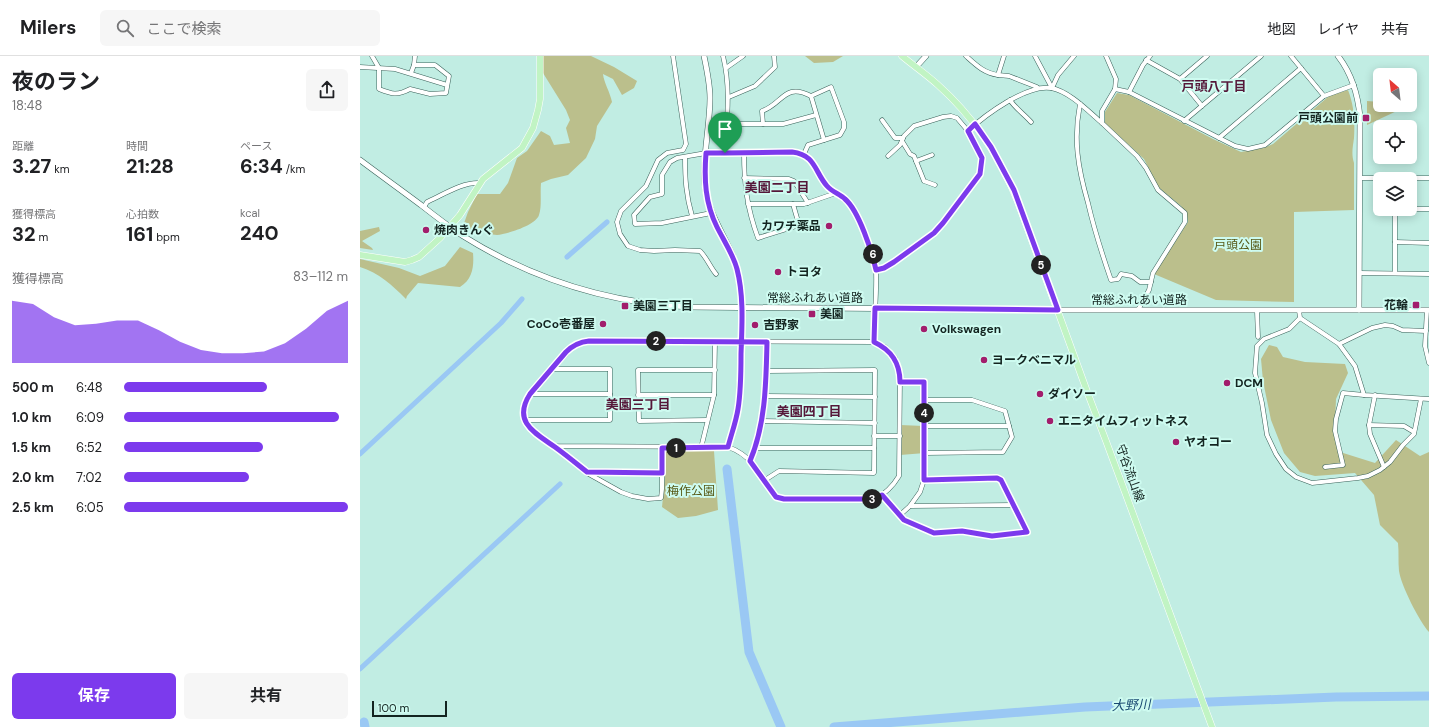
<!DOCTYPE html>
<html lang="ja">
<head>
<meta charset="utf-8">
<style>
  :root { --surface:#fff; --page:#f6f6f6; --text:#202124; --muted:#757577; --line:#e0e0e0; --accent:#7c3aed }
  body { margin:0; font-family:"DM Sans","Noto Sans JP",sans-serif; background:var(--page); color:var(--text); height:100vh; display:flex; flex-direction:column; font-size:15px; white-space:nowrap }
  * { box-sizing:border-box; margin:0 }
  p { font-size:13px; color:var(--muted) }
  .icon { flex:none; width:22px; height:22px; fill:none; stroke:currentColor; stroke-width:2; stroke-linecap:round; stroke-linejoin:round }
  .map { position:relative; flex:1; overflow:hidden }
  .details { display:flex; flex-direction:column; background:var(--surface); width:360px }
  .details>* { flex:none }
  .needle { width:26px; rotate:332deg }
  .buttons { position:absolute; left:1013px; top:12px; display:grid; gap:8px }
  .buttons a { display:grid; place-items:center; width:44px; height:44px; border-radius:6px; background:var(--surface); box-shadow:0 2px 10px #0003; font-size:20px }
  .scale { position:absolute; left:12px; bottom:10px; width:75px; box-sizing:border-box; padding-left:4px; border:2px solid #132420; border-top:0; font-size:11px; line-height:14px; white-space:nowrap; color:#132420; -webkit-text-stroke:3px #cefbf0; paint-order:stroke }
  .pin { position:absolute; display:grid; place-items:center; width:34px; height:34px; color:#fff; margin:-41px -17px; border-radius:50% 50% 50% 0; rotate:-45deg; box-shadow:0 0 4px #0007 }
  .pin .icon { rotate:45deg }
  .km { position:absolute; width:20px; height:20px; margin:-10px; border-radius:50%; background:#222; color:#fff; font-size:11px; line-height:20px; text-align:center }
  .round { display:grid; place-items:center; flex:none; width:42px; height:42px; border-radius:6px; background:var(--page) }
  .head { display:flex; align-items:center; justify-content:space-between; height:68px; padding:0 12px }
  h1 { font-size:22px; font-weight:700; line-height:30px }
  .stats { display:grid; grid-template-columns:repeat(3,1fr); gap:6px; height:68px; padding:4px 12px }
  .stats div { display:grid; align-content:center }
  .stats b { font-size:20px; font-weight:700 }
  .stats small { font-size:11px; font-weight:400 }
  .stats p { font-size:11px }
  .chart { height:112px; padding:8px 12px }
  .chart p { display:flex; justify-content:space-between }
  .chart svg { width:100%; height:72px; margin-top:4px; fill:var(--accent); opacity:.7 }
  .cta { display:flex; gap:8px; margin-top:auto; padding:8px 12px }
  .cta a { flex:1; height:46px; border-radius:6px; background:var(--accent); color:#fff; font-size:16px; font-weight:700; line-height:46px; text-align:center }
  .cta a+a { background:var(--page); color:var(--text) }
  ul { padding:0 12px; list-style:none; font-size:13px }
  li { display:grid; grid-template-columns:64px 48px 1fr; align-items:center; height:30px }
  li i { height:10px; border-radius:5px; background:var(--accent) }
  header { display:flex; align-items:center; gap:24px; box-sizing:border-box; height:56px; padding:0 20px; background:var(--surface); border-bottom:1px solid var(--line) }
  header strong { font-size:19px }
  nav { display:flex; gap:22px; margin-inline-start:auto; font-size:14px }
  .search { width:280px; height:36px; background:var(--page); display:flex; align-items:center; gap:10px; box-sizing:border-box; padding:0 14px; border-radius:6px; color:var(--muted); font-size:15px }
  main { display:flex; flex:1; min-height:0 }
  .map>svg:first-child { display:block }
</style>
</head>
<body>
<header>
<strong>Milers</strong>
<div class="search"><svg class="icon" aria-label="search" viewBox="0 0 24 24"><circle cx="10" cy="10" r="6"/><path d="M15 15l6 6"/></svg>ここで検索</div>
<nav><a>地図</a><a>レイヤ</a><a>共有</a></nav>
</header>
<main>
<section class="details">
<div class="head"><div><h1>夜のラン</h1><p>18:48</p></div><a class="round"><svg class="icon" aria-label="share" viewBox="0 0 24 24"><path d="M12 15V3M7 8l5-5 5 5M5 13v7h14v-7"/></svg></a></div>
<div class="stats">
<div><p>距離</p><b>3.27<small> km</small></b></div>
<div><p>時間</p><b>21:28</b></div>
<div><p>ペース</p><b>6:34<small> /km</small></b></div>
</div>
<div class="stats">
<div><p>獲得標高</p><b>32<small> m</small></b></div>
<div><p>心拍数</p><b>161<small> bpm</small></b></div>
<div><p>kcal</p><b>240</b></div>
</div>
<div class="chart"><p><span>獲得標高</span>83–112 m</p>
<svg viewBox="0 0 160 44" preserveAspectRatio="none"><path d="M0 44V6L10 8L20 16L30 21L40 20L50 18L60 18L70 24L80 31L90 36L100 38L110 38L120 37L130 32L140 23L150 12L160 6V44z"/></svg>
</div>
<ul>
<li><b>500 m</b>6:48<i style="width:64%"></i></li>
<li><b>1.0 km</b>6:09<i style="width:96%"></i></li>
<li><b>1.5 km</b>6:52<i style="width:62%"></i></li>
<li><b>2.0 km</b>7:02<i style="width:56%"></i></li>
<li><b>2.5 km</b>6:05<i style="width:100%"></i></li>
</ul>
<div class="cta"><a>保存</a><a>共有</a></div>
</section>
<div class="map">
<svg width="1069" height="671" viewBox="0 0 1069 671">
  <rect width="100%" height="100%" fill="#c1ede3"/>
  <g fill="#bbbf8c">
    <path d="M182,0H231L254,11L277,25L274,32L262,39L253,23L243,18C244,27 250,36 252,46L237,70L235,83L226,102L208,119L191,123L181,127C180,137 182,150 179,159C176,169 148,178 137,179C130,179 124,174 116,176L103,170L108,156L117,138H140L148,127L157,102L167,95L181,75L190,80L194,89L210,87L206,72L210,64L206,54L183,17Z"/>
    <path d="M445,0H483L473,6L454,7Z"/>
    <path d="M988,34C994,49 995,65 994,82C993,90 991,98 994,107V154L934,156V246L856,244L794,218L828,166L827,159L821,150L798,131L784,103L745,67V56L757,37L769,39L853,83L881,96L903,92L913,88L969,40Z"/>
    <path d="M1007,45L1020,46V49H1039L1041,53L1007,69Z"/>
    <path d="M19,171L20,175L2,185L12,192L13,194L0,192V175Z"/>
    <path d="M100,191L113,197C114,210 113,223 100,231L58,227L47,240L46,243C32,229 19,217 0,211V203L39,212L60,220L85,210Z"/>
    <path d="M909,289L917,291L923,301L945,306L985,308L988,317L976,343L975,368L980,396L1015,407L1036,384L1060,400L1069,396V576C1059,565 1041,529 1039,515C1038,506 1039,496 1038,487L1020,469L1014,439L995,417L955,420L940,416L924,397L911,364L903,325L901,303Z"/>
    <path d="M540,369L564,370L565,397L540,399Z"/>
    <path d="M304,395H354L358,454L336,460L318,462L302,451L305,421Z"/>
  </g>
  <g fill="none" stroke-linecap="round" stroke-linejoin="round">
    <g stroke="#9ac8f4" stroke-width="5">
      <path d="M207,201L247,166"/>
      <path d="M0,398L141,267L162,243"/>
      <path d="M0,613L200,428"/>
    </g>
    <g stroke="#9ac8f4" stroke-width="9">
      <path d="M367,413L389,596L421,671"/>
      <path d="M4,666L5,671"/>
      <path d="M474,671L725,651L976,641L1069,640"/>
    </g>
    <defs>
      <g id="minor">
        <path d="M12,0L19,12V33C32,38 37,40 50,33L70,38L86,37L89,20L75,9H54"/>
        <path d="M313,0L326,88L323,94L307,97L298,104L286,130L261,155L257,166L260,178L268,190L280,194L294,195L315,194L340,195C347,202 350,211 356,218"/>
        <path d="M363,0C371,32 367,64 365,97"/>
        <path d="M606,0C616,9 624,17 638,19L644,0"/>
        <path d="M675,0L692,32"/>
        <path d="M746,0L756,23L755,33L742,55V67L777,100L786,112L798,134L825,157V166L793,217L789,234L778,254"/>
        <path d="M931,0L964,40"/>
        <path d="M786,4L820,23L842,50"/>
        <path d="M0,11L35,13L87,29"/>
        <path d="M366,12L383,0"/>
        <path d="M51,17L54,9L55,0"/>
        <path d="M638,19L649,20L677,31"/>
        <path d="M820,23L847,0"/>
        <path d="M692,32L698,19L714,0"/>
        <path d="M755,33L769,36L875,90L888,93L905,89L964,40L994,29"/>
        <path d="M769,36L783,9L790,0"/>
        <path d="M369,41L395,30L415,11L414,0"/>
        <path d="M650,44C656,53 664,58 671,66"/>
        <path d="M720,48C713,84 718,112 728,147C734,173 742,198 751,224L758,223L761,218L772,220L780,226H791"/>
        <path d="M522,64L535,82H543"/>
        <path d="M824,65L901,0"/>
        <path d="M367,68H423L456,59"/>
        <path d="M403,68L402,55C423,48 424,26 451,40L464,84"/>
        <path d="M859,82L941,12"/>
        <path d="M542,85L550,98L554,100L564,125L575,129"/>
        <path d="M384,97C384,128 387,152 398,182L439,169L433,148"/>
        <path d="M444,98L448,89L480,79L484,72V66L471,31L451,40"/>
        <path d="M528,100L540,89L544,80L554,70L583,61L591,60L597,62L608,75"/>
        <path d="M325,101C325,123 326,139 332,160"/>
        <path d="M556,105L572,99"/>
        <path d="M384,122L429,123L434,125L448,147"/>
        <path d="M1000,122H1069"/>
        <path d="M388,148H444L476,137"/>
        <path d="M64,151L67,146L71,144C86,137 103,126 120,127"/>
        <path d="M351,157L302,167L275,168L274,159L290,141L302,138V119L310,106L317,102L346,97L431,96C455,99 454,113 467,130C474,139 486,142 492,152C501,165 515,199 516,215C517,238 514,262 514,286"/>
        <path d="M1035,186L1069,187"/>
        <path d="M516,214L523,212L534,206L574,177L583,167L620,118L622,102L608,75C625,59 667,28 691,32C709,35 728,55 742,67"/>
        <path d="M1000,217L1069,218"/>
        <path d="M1035,217V153H1069"/>
        <path d="M939,254L940,262L979,288L995,310L1004,339L1069,343"/>
        <path d="M1067,254L1065,290L1069,307"/>
        <path d="M897,255L898,281"/>
        <path d="M940,262L929,273L904,283L897,290L895,317L902,347L907,379L916,398L926,413L936,421L952,427L998,422L1008,420L1020,414L1030,406L1043,389L1054,378L1061,343"/>
        <path d="M229,285L514,286L525,291L535,302L540,321L539,420C533,430 525,438 515,443H424L416,441C403,421 392,399 368,391L194,390C173,377 153,365 170,338L212,291L221,286Z"/>
        <path d="M979,288L1012,272L1025,269L1033,270L1042,274L1066,275"/>
        <path d="M540,326H564V424L560,436L550,450L540,459"/>
        <path d="M170,338H250"/>
        <path d="M278,339H354"/>
        <path d="M1015,339L1009,369L1010,378L1024,411"/>
        <path d="M406,340L515,341"/>
        <path d="M564,344H612L645,355L652,381L643,396L565,397"/>
        <path d="M164,364H250V313H192"/>
        <path d="M347,364L279,365L278,314H355"/>
        <path d="M401,365L515,367"/>
        <path d="M1009,369L1044,370L1054,376"/>
        <path d="M564,370H649"/>
        <path d="M514,380H540"/>
        <path d="M194,391L227,417L261,436L272,440L288,443L301,442L302,433V392"/>
        <path d="M368,391L378,353L379,339L382,251"/>
        <path d="M341,392L354,339L355,286"/>
        <path d="M395,392H514"/>
        <path d="M390,405C406,367 406,326 407,286"/>
        <path d="M965,411L983,409L975,375L976,363L983,337L1004,339"/>
        <path d="M227,417H302"/>
        <path d="M405,424L419,415L514,417L515,314L407,315"/>
        <path d="M522,439L544,464L573,477L602,475L632,480L667,476L641,423L637,422L564,424"/>
        <path d="M550,450L654,449"/>
      </g>
      <g id="tertiary">
        <path d="M344,0C347,14 350,28 350,42C350,71 342,101 345,130C348,156 362,175 372,198C379,215 381,233 382,251"/>
        <path d="M978,0C992,18 998,39 1000,61L999,254"/>
        <path d="M556,11L566,0"/>
        <path d="M0,104C20,119 41,134 61,149C75,160 88,170 103,180C172,223 248,247 329,251L685,254H1069"/>
      </g>
      <g id="primary">
        <path d="M542,0C554,10 567,19 578,29C614,61 640,101 658,146L728,338L746,385L852,671"/>
        <path d="M0,199L45,206L52,204L59,201L80,182L100,159L123,123L162,92L173,72L178,54L180,43V0"/>
      </g>
    </defs>
    <use href="#minor" stroke="#3a625a" stroke-width="5"/>
    <use href="#tertiary" stroke="#3a625a" stroke-width="6"/>
    <use href="#primary" stroke="#fff" stroke-width="7"/>
    <use href="#minor" stroke="#fff" stroke-width="4"/>
    <use href="#tertiary" stroke="#fff" stroke-width="5"/>
    <use href="#primary" stroke="#c1f4c4" stroke-width="6"/>
  </g>
  <g fill="none" stroke-linecap="round" stroke-linejoin="round">
    <defs>
      <path id="route" d="M365,97H346C344,123 345,147 357,171C364,185 373,198 377,213C384,240 382,270 381,298C381,316 381,335 378,353C376,366 371,379 368,391L302,392V417L227,416C217,408 206,399 195,391C175,377 152,366 170,338L206,296C213,289 219,286 229,285C288,285 348,286 407,286C406,325 406,367 390,405L416,441L424,443H515L522,439L544,464L574,477L602,475L632,480L667,476L641,424L637,422L564,424V326H540C540,306 531,294 514,286L515,252L698,254L654,134L631,91L615,68L608,75L622,102L620,118L583,167L574,177L534,206L524,212L516,214C512,196 499,155 485,143C480,138 472,136 467,130C454,115 456,99 432,96L365,97"/>
    </defs>
    <use href="#route" stroke="#fff" stroke-width="8"/>
    <use href="#route" stroke="#7c3aed" stroke-width="5"/>
  </g>
  <g fill="#a21d6c" stroke="#cefbf0" stroke-width="1.5">
    <rect x="1002" y="58" width="8" height="8" rx="2"/>
    <circle cx="469" cy="170" r="4"/>
    <circle cx="66" cy="174" r="4"/>
    <circle cx="418" cy="216" r="4"/>
    <rect x="1052" y="245" width="8" height="8" rx="2"/>
    <rect x="261" y="246" width="8" height="8" rx="2"/>
    <rect x="448" y="254" width="8" height="8" rx="2"/>
    <circle cx="243" cy="268" r="4"/>
    <circle cx="395" cy="269" r="4"/>
    <circle cx="564" cy="273" r="4"/>
    <circle cx="624" cy="304" r="4"/>
    <circle cx="867" cy="327" r="4"/>
    <circle cx="680" cy="338" r="4"/>
    <circle cx="690" cy="365" r="4"/>
    <circle cx="816" cy="386" r="4"/>
  </g>
  <g text-anchor="middle" dominant-baseline="central" stroke-width="4" stroke-linejoin="round" paint-order="stroke">
    <g font-size="12" font-weight="bold" fill="#132420" stroke="#cefbf0" text-anchor="start">
      <text x="998" y="62" text-anchor="end">戸頭公園前</text>
      <text x="461" y="170" text-anchor="end">カワチ薬品</text>
      <text x="74" y="174">焼肉きんぐ</text>
      <text x="426" y="216">トヨタ</text>
      <text x="1048" y="249" text-anchor="end">花輪</text>
      <text x="273" y="250">美園三丁目</text>
      <text x="460" y="258">美園</text>
      <text x="235" y="268" text-anchor="end">CoCo壱番屋</text>
      <text x="403" y="269">吉野家</text>
      <text x="572" y="273">Volkswagen</text>
      <text x="632" y="304">ヨークベニマル</text>
      <text x="875" y="327">DCM</text>
      <text x="688" y="338">ダイソー</text>
      <text x="698" y="365">エニタイムフィットネス</text>
      <text x="824" y="386">ヤオコー</text>
    </g>
    <g font-size="12" fill="#565815" stroke="#cefbf0">
      <text x="878" y="189">戸頭公園</text>
      <text x="331" y="435">梅作公園</text>
    </g>
    <g font-size="12" fill="#132420" stroke="#cefbf0">
      <text x="455" y="242">常総ふれあい道路</text>
      <text x="779" y="244">常総ふれあい道路</text>
      <text transform="translate(770 417) rotate(70)">守谷流山線</text>
    </g>
    <g font-size="13" font-weight="bold" fill="#551739" stroke="#cefbf0">
      <text x="854" y="30">戸頭八丁目</text>
      <text x="417" y="131">美園二丁目</text>
      <text x="278" y="348">美園三丁目</text>
      <text x="449" y="355">美園四丁目</text>
    </g>
    <g font-size="13" font-style="italic" fill="#184871" stroke="#cefbf0">
      <text transform="translate(771 649) rotate(-2)">大野川</text>
    </g>
  </g>
</svg>
<div class="buttons">
<a><svg class="needle" viewBox="-14 -14 28 28"><path d="M0-13l5 13h-10z" fill="#e53935"/><path d="M0 13l5-13h-10z" fill="#757577"/></svg></a>
<a><svg class="icon" aria-label="locate" viewBox="0 0 24 24"><circle cx="12" cy="12" r="6"/><path d="M12 2v4M12 18v4M2 12h4M18 12h4"/></svg></a>
<a><svg class="icon" aria-label="layers" viewBox="0 0 24 24"><path d="M12 4l9 5-9 5-9-5zM3 14l9 5 9-5"/></svg></a>
</div>
<div class="scale">100 m</div>
<div class="pin" style="left:365px;top:97px;background:#1e9e55"><svg class="icon" aria-label="arrive" viewBox="0 0 24 24"><path d="M6 21V4h12l-3 4 3 4H6"/></svg></div>
<b class="km" style="left:316px;top:392px">1</b>
<b class="km" style="left:296px;top:285px">2</b>
<b class="km" style="left:512px;top:443px">3</b>
<b class="km" style="left:564px;top:357px">4</b>
<b class="km" style="left:681px;top:209px">5</b>
<b class="km" style="left:513px;top:198px">6</b>
</div>
</main>
</body>
</html>
